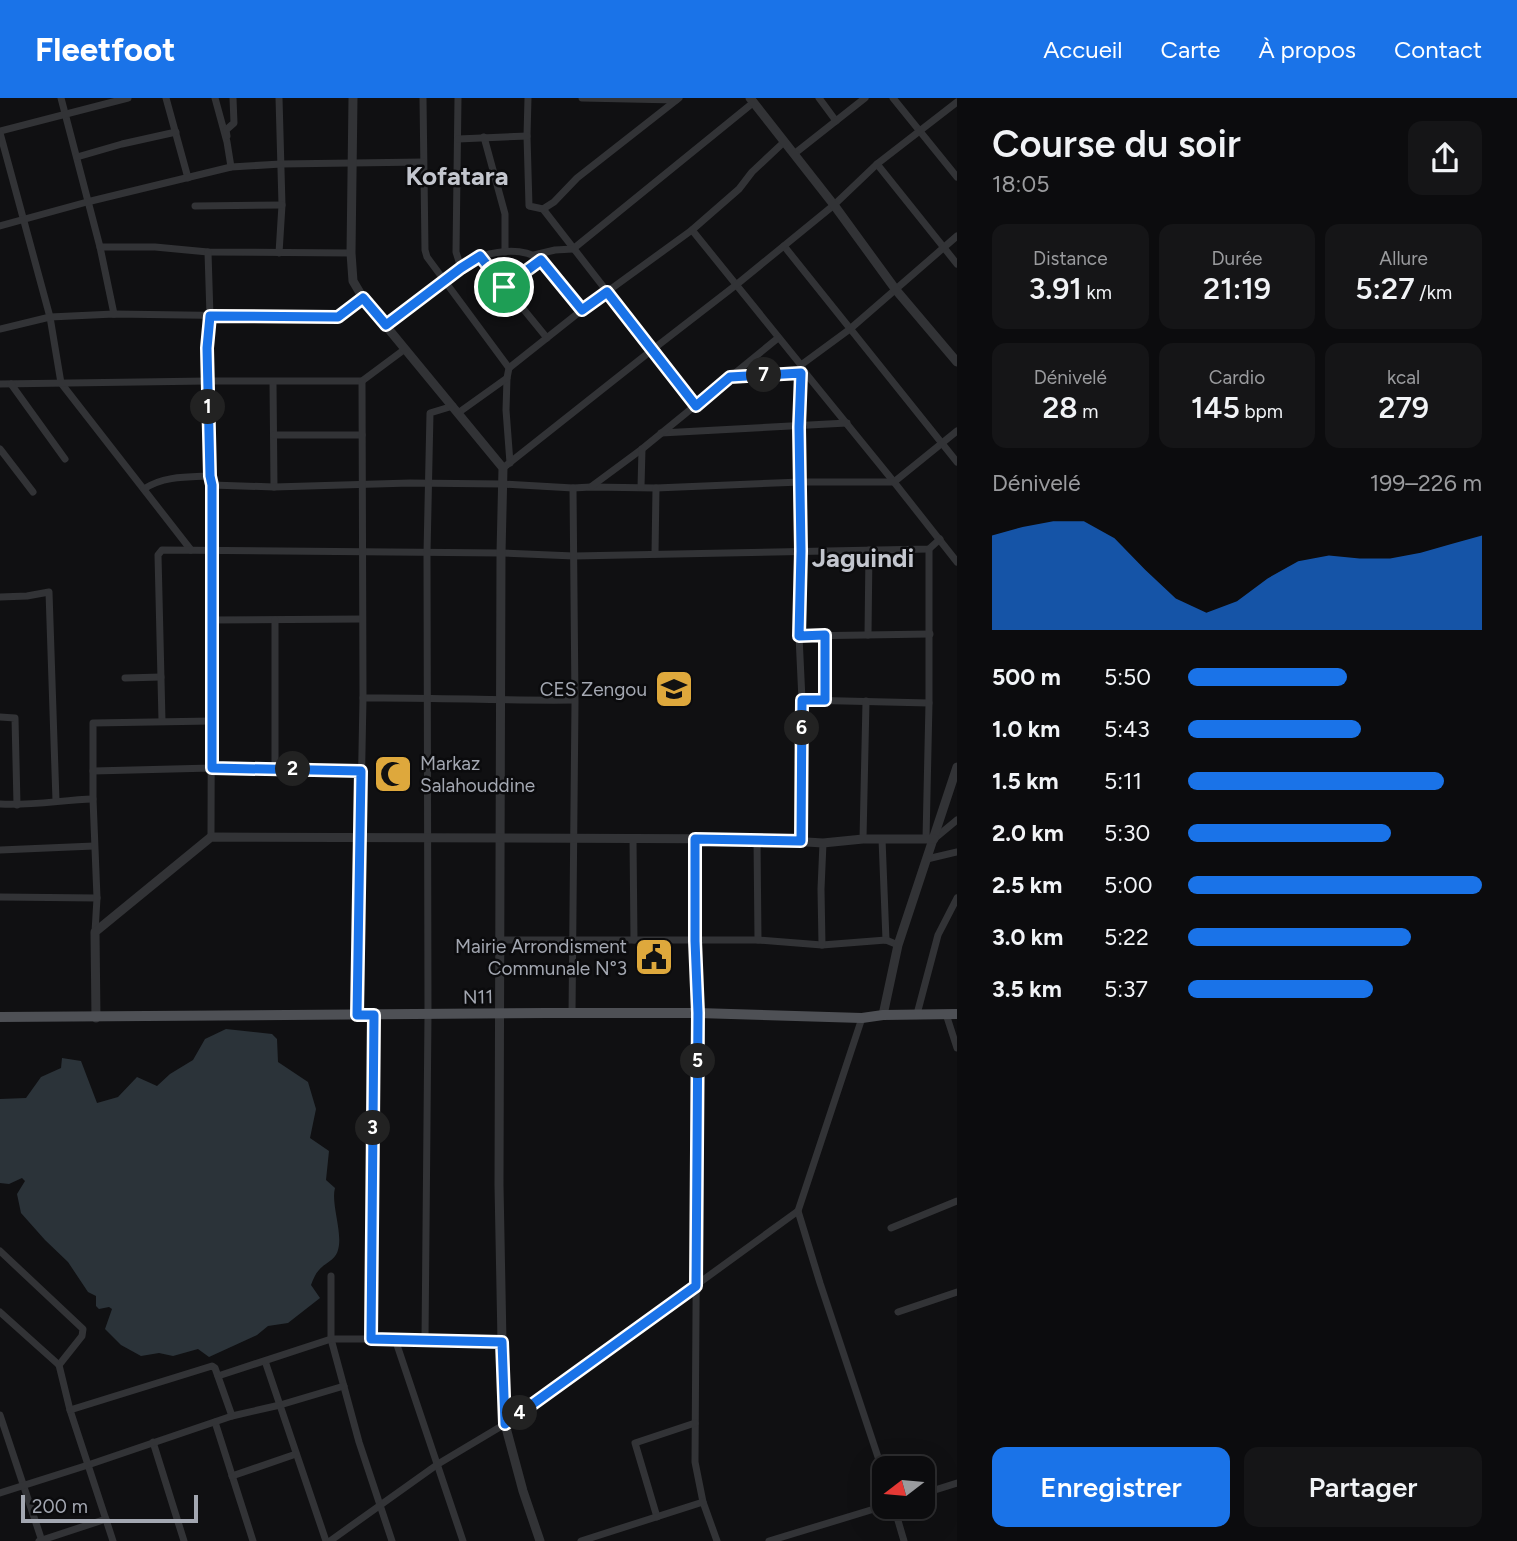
<!DOCTYPE html>
<html lang="fr">
<head>
<meta charset="utf-8">
<style>
  :root { --surface:#0c0c0e; --page:#151517; --text:#f1f3f6; --muted:#9a9b9e; --line:#2c2c2e; --accent:#1a73e8 }
  body { margin:0; font-family:Figtree,sans-serif; background:var(--page); color:var(--text); height:100vh; display:flex; flex-direction:column; font-size:26px; white-space:nowrap }
  * { box-sizing:border-box; margin:0 }
  p { font-size:23px; color:var(--muted) }
  .icon { flex:none; width:38px; height:38px; fill:none; stroke:currentColor; stroke-width:2; stroke-linecap:round; stroke-linejoin:round }
  .map { position:relative; flex:1; overflow:hidden }
  .panel { display:flex; flex-direction:column; background:var(--surface); width:560px }
  .panel>* { flex:none }
  .needle { width:46px; rotate:254deg }
  .tools { position:absolute; left:872px; top:1358px; display:grid; gap:14px }
  .tools a { display:grid; place-items:center; width:63px; height:63px; border-radius:14px; background:var(--surface); box-shadow:0 7px 28px #0002,0 0 0 2px var(--line); font-size:35px }
  .scale { position:absolute; left:21px; bottom:18px; width:177px; box-sizing:border-box; padding-left:7px; border:4px solid #a3a7b1; border-top:0; font-size:19px; line-height:24px; white-space:nowrap; color:#a3a7b1; -webkit-text-stroke:5px #0b0b0d; paint-order:stroke }
  .pin { position:absolute; display:grid; place-items:center; width:60px; height:60px; color:#fff; margin:-30px; border:4px solid #fff; border-radius:50%; box-shadow:0 2px 7px #0007 }
  .km { position:absolute; width:35px; height:35px; margin:-18px; border-radius:50%; background:#222; color:#fff; font-size:19px; line-height:35px; text-align:center }
  .round { display:grid; place-items:center; flex:none; width:74px; height:74px; border-radius:14px; background:var(--page) }
  .head { display:flex; align-items:center; justify-content:space-between; height:119px; padding:0 35px }
  h1 { font-size:38px; font-weight:600; line-height:52px }
  .stats { display:grid; grid-template-columns:repeat(3,1fr); gap:10px; height:119px; padding:7px 35px }
  .stats div { display:grid; align-content:center; border-radius:14px; background:var(--page); text-align:center }
  .stats b { font-size:30px; font-weight:600 }
  .stats small { font-size:19px; font-weight:400 }
  .stats p { font-size:19px }
  .chart { height:196px; padding:14px 35px }
  .chart p { display:flex; justify-content:space-between }
  .chart svg { width:100%; height:126px; margin-top:7px; fill:var(--accent); opacity:.7 }
  .cta { display:flex; gap:14px; margin-top:auto; padding:14px 35px }
  .cta a { flex:1; height:80px; border-radius:14px; background:var(--accent); color:#fff; font-size:28px; font-weight:600; line-height:80px; text-align:center }
  .cta a+a { background:var(--page); color:var(--text) }
  ul { padding:0 35px; list-style:none; font-size:23px }
  li { display:grid; grid-template-columns:112px 84px 1fr; align-items:center; height:52px }
  li i { height:18px; border-radius:9px; background:var(--accent) }
  header { display:flex; align-items:center; gap:42px; box-sizing:border-box; height:98px; padding:0 35px; background:var(--accent); color:#fff }
  header strong { font-size:33px }
  nav { display:flex; gap:38px; margin-inline-start:auto; font-size:24px }
  main { display:flex; flex:1; min-height:0 }
  .map>svg:first-child { display:block }
</style>
</head>
<body>
<header>
<strong>Fleetfoot</strong>
<nav><a>Accueil</a><a>Carte</a><a>À propos</a><a>Contact</a></nav>
</header>
<main>
<div class="map">
<svg width="957" height="1443" viewBox="0 0 957 1443">
  <rect width="100%" height="100%" fill="#101012"/>
  <path fill="#2b3339" d="M226,931L272,936L277,941L278,964L308,984L316,1011L310,1040L329,1053L326,1082L335,1090C331,1104 341,1130 339,1147C337,1163 328,1162 319,1172C315,1176 313,1182 311,1187L320,1200L288,1225L268,1228L257,1237L209,1259L198,1251L173,1258L159,1255L141,1258L121,1247L105,1231L112,1211L109,1209L99,1211L96,1208V1198L88,1194L68,1164L45,1142L21,1115L17,1096L25,1083L22,1080L9,1086L0,1085V1001L26,1000L41,979L61,970L62,960L81,963L97,1005L118,999L137,979L157,988L170,976L193,962L205,941Z"/>
  <g fill="none" stroke-linecap="round" stroke-linejoin="round">
    <g stroke="#323336" stroke-width="7">
      <path d="M61,0L100,149L114,216"/>
      <path d="M166,0L188,80"/>
      <path d="M215,0L227,44L231,69"/>
      <path d="M279,0L282,107L279,155"/>
      <path d="M423,0L425,152L427,159L509,270"/>
      <path d="M458,0L456,154L461,170"/>
      <path d="M528,0L527,38L529,108L543,111L696,308"/>
      <path d="M582,0L676,2"/>
      <path d="M819,0L836,23"/>
      <path d="M893,0L957,79"/>
      <path d="M0,33L128,0"/>
      <path d="M0,35L50,219L61,285L191,452"/>
      <path d="M227,38L226,32L234,25L233,0"/>
      <path d="M484,39L505,116V154"/>
      <path d="M458,41L527,38"/>
      <path d="M794,56L865,0"/>
      <path d="M77,59L122,46L176,34"/>
      <path d="M877,66L957,166"/>
      <path d="M195,108L282,107"/>
      <path d="M543,111L554,104L577,80L679,0"/>
      <path d="M0,128L87,104L231,69L281,66L423,64"/>
      <path d="M692,132L801,267L803,272L800,283L799,329L801,384L799,538L802,602L801,743"/>
      <path d="M784,148L957,364"/>
      <path d="M100,149H155L208,154L351,155"/>
      <path d="M208,154L210,218L207,249L210,378L212,387L211,739"/>
      <path d="M534,157L555,152L573,151L754,4"/>
      <path d="M480,158L547,240"/>
      <path d="M504,189L541,162"/>
      <path d="M386,227L471,163C490,153 522,148 541,162L582,212"/>
      <path d="M0,231L50,219L114,216L338,219L363,200"/>
      <path d="M801,267L850,231L957,138"/>
      <path d="M803,272L894,384L957,464"/>
      <path d="M731,279L801,275"/>
      <path d="M507,280L506,312L510,365"/>
      <path d="M273,284L274,389"/>
      <path d="M0,286L207,283H362L405,251"/>
      <path d="M11,286L65,361"/>
      <path d="M458,315L507,280L509,270L582,212L692,132L739,91L752,74L784,44"/>
      <path d="M661,335L847,325"/>
      <path d="M274,337H362"/>
      <path d="M0,351L33,394"/>
      <path d="M503,370L652,252L736,187L834,107L877,66L957,4"/>
      <path d="M212,387L274,389L410,385L502,386L573,390L591,389L656,390L801,384H894L957,333"/>
      <path d="M592,388L642,351L778,240"/>
      <path d="M641,389L642,351"/>
      <path d="M144,391C163,378 188,379 210,378"/>
      <path d="M655,456L656,390"/>
      <path d="M0,499L27,498L49,494L56,703"/>
      <path d="M212,522L362,521"/>
      <path d="M275,522V671"/>
      <path d="M825,537V602"/>
      <path d="M868,537L869,452"/>
      <path d="M799,538L930,536"/>
      <path d="M125,580L161,579"/>
      <path d="M363,600C433,599 503,603 574,602"/>
      <path d="M802,602L929,605"/>
      <path d="M0,619L15,620L17,707"/>
      <path d="M162,623L158,457L162,452L501,455L574,458L929,451L940,441"/>
      <path d="M93,673L212,670L361,673"/>
      <path d="M0,706C31,708 62,702 93,701"/>
      <path d="M633,741L634,842"/>
      <path d="M695,741V843L698,915L695,1364L703,1404L717,1443"/>
      <path d="M757,741L758,842"/>
      <path d="M863,741L866,603"/>
      <path d="M882,741L886,842"/>
      <path d="M926,741L929,605V451"/>
      <path d="M934,741L957,722"/>
      <path d="M0,752L94,748"/>
      <path d="M927,761L957,754"/>
      <path d="M0,799L97,800"/>
      <path d="M95,834L97,800L93,701V625L212,623"/>
      <path d="M501,842H758L822,847L886,842L898,847"/>
      <path d="M822,847L821,791L823,745"/>
      <path d="M572,916L575,604L573,390"/>
      <path d="M917,916L938,837L957,800"/>
      <path d="M946,916L957,950"/>
      <path d="M357,917L363,600L362,283"/>
      <path d="M798,1113L820,1185L884,1377"/>
      <path d="M891,1130L957,1103"/>
      <path d="M0,1153L83,1231L82,1238L59,1267"/>
      <path d="M331,1178V1241L359,1344L392,1443"/>
      <path d="M0,1214L59,1267L70,1312L113,1443"/>
      <path d="M898,1214L957,1194"/>
      <path d="M371,1241L374,917"/>
      <path d="M395,1241L463,1443"/>
      <path d="M425,1242L428,917L427,455L430,315L453,308"/>
      <path d="M265,1263L326,1443"/>
      <path d="M218,1278L331,1241H395L502,1244"/>
      <path d="M70,1312L212,1268L215,1270L232,1318"/>
      <path d="M0,1317L42,1443"/>
      <path d="M215,1324L253,1443"/>
      <path d="M153,1344L184,1443"/>
      <path d="M232,1378L296,1356"/>
      <path d="M0,1395L88,1367L232,1318L280,1307L344,1288"/>
      <path d="M922,1396L957,1385"/>
      <path d="M894,1409L904,1443"/>
      <path d="M657,1419L635,1345L695,1325"/>
      <path d="M39,1443L106,1421"/>
      <path d="M330,1443L438,1366L505,1326L798,1113L862,920"/>
      <path d="M581,1443L703,1404"/>
      <path d="M769,1443L884,1408"/>
    </g>
    <g stroke="#323336" stroke-width="9">
      <path d="M353,0L351,155L353,183L363,200L503,370L501,455L499,1087L502,1244L505,1326L523,1393L540,1443"/>
      <path d="M750,0L834,107L896,192L957,264"/>
      <path d="M883,917L898,847L957,669"/>
      <path d="M96,920L95,834L211,739L757,741L823,745L863,741H934"/>
    </g>
    <path stroke="#4e5055" stroke-width="10" d="M0,919L547,915H698L862,920L883,917L957,916"/>
  </g>
  <g fill="none" stroke-linecap="round" stroke-linejoin="round">
    <defs>
      <path id="route" d="M480,158L504,189L541,162L582,212L607,194L696,308L730,279L801,275L799,329L801,453L799,538L825,537V602H802L801,743L695,741V843L698,915L696,1188L505,1326L502,1244L371,1241L374,917H357L361,673L212,670V387L210,378L207,250L210,218L338,219L363,200L386,227L461,170Z"/>
    </defs>
    <use href="#route" stroke="#fff" stroke-width="14"/>
    <use href="#route" stroke="#1a73e8" stroke-width="9"/>
  </g>
  <defs>
    <symbol id="school-square" viewBox="-11 -11 22 22"><rect x="-9" y="-9" width="18" height="18" rx="4" fill="#dea83c" stroke="#0b0b0d"/><path d="M0-5L7-2L0 1L-7-2ZM-4 1L0 2.5L4 1V4Q0 6-4 4Z" fill="#111"/></symbol>
    <symbol id="mosque-square" viewBox="-11 -11 22 22"><rect x="-9" y="-9" width="18" height="18" rx="4" fill="#dea83c" stroke="#0b0b0d"/><path d="M3.5-4.9A6 6 0 1 0 3.5 4.9A5 5 0 1 1 3.5-4.9Z" fill="#111"/></symbol>
    <symbol id="civic-square" viewBox="-11 -11 22 22"><rect x="-9" y="-9" width="18" height="18" rx="4" fill="#dea83c" stroke="#0b0b0d"/><path d="M-.6-6.5H3V-4.5H.6V-3L4-1V1h2V6H-6V1h2V-1L-.6-3ZM-1.2 2.5V6h2.4V2.5Z" fill="#111"/></symbol>
  </defs>
  <g fill-rule="evenodd">
    <use href="#school-square" x="652" y="569" width="44" height="44"/>
    <use href="#mosque-square" x="371" y="654" width="44" height="44"/>
    <use href="#civic-square" x="632" y="837" width="44" height="44"/>
  </g>
  <g text-anchor="middle" dominant-baseline="central" stroke-width="5" stroke-linejoin="round" paint-order="stroke">
    <g font-size="19" fill="#a3a7b1" stroke="#0b0b0d" text-anchor="end">
      <text x="647" y="591">CES Zengou</text>
      <text x="420" y="665" text-anchor="start">Markaz<tspan x="420" dy="22">Salahouddine</tspan></text>
      <text x="627" y="848">Mairie Arrondisment<tspan x="627" dy="22">Communale N°3</tspan></text>
    </g>
    <g font-size="19" fill="#a3a7b1" stroke="#0b0b0d">
      <text transform="translate(478 899) rotate(-1)">N11</text>
    </g>
    <g font-size="26" font-weight="bold" fill="#c3c6ce" stroke="#0b0b0d">
      <text x="457" y="78">Kofatara</text>
      <text x="863" y="460">Jaguindi</text>
    </g>
  </g>
</svg>
<div class="tools">
<a><svg class="needle" viewBox="-14 -14 28 28"><path d="M0-13l5 13h-10z" fill="#e53935"/><path d="M0 13l5-13h-10z" fill="#9a9b9e"/></svg></a>
</div>
<div class="scale">200 m</div>
<div class="pin" style="left:504px;top:189px;background:#1e9e55"><svg class="icon" aria-label="arrive" viewBox="0 0 24 24"><path d="M6 21V4h12l-3 4 3 4H6"/></svg></div>
<b class="km" style="left:208px;top:309px">1</b>
<b class="km" style="left:293px;top:671px">2</b>
<b class="km" style="left:373px;top:1030px">3</b>
<b class="km" style="left:520px;top:1315px">4</b>
<b class="km" style="left:698px;top:963px">5</b>
<b class="km" style="left:802px;top:630px">6</b>
<b class="km" style="left:764px;top:277px">7</b>
</div>
<section class="panel">
<div class="head"><div><h1>Course du soir</h1><p>18:05</p></div><a class="round"><svg class="icon" aria-label="share" viewBox="0 0 24 24"><path d="M12 15V3M7 8l5-5 5 5M5 13v7h14v-7"/></svg></a></div>
<div class="stats">
<div><p>Distance</p><b>3.91<small> km</small></b></div>
<div><p>Durée</p><b>21:19</b></div>
<div><p>Allure</p><b>5:27<small> /km</small></b></div>
</div>
<div class="stats">
<div><p>Dénivelé</p><b>28<small> m</small></b></div>
<div><p>Cardio</p><b>145<small> bpm</small></b></div>
<div><p>kcal</p><b>279</b></div>
</div>
<div class="chart"><p><span>Dénivelé</span>199–226 m</p>
<svg viewBox="0 0 160 44" preserveAspectRatio="none"><path d="M0 44V11L10 8L20 6L30 6L40 12L50 23L60 33L70 38L80 34L90 26L100 20L110 18L120 19L130 19L140 17L150 14L160 11V44z"/></svg>
</div>
<ul>
<li><b>500 m</b>5:50<i style="width:54%"></i></li>
<li><b>1.0 km</b>5:43<i style="width:59%"></i></li>
<li><b>1.5 km</b>5:11<i style="width:87%"></i></li>
<li><b>2.0 km</b>5:30<i style="width:69%"></i></li>
<li><b>2.5 km</b>5:00<i style="width:100%"></i></li>
<li><b>3.0 km</b>5:22<i style="width:76%"></i></li>
<li><b>3.5 km</b>5:37<i style="width:63%"></i></li>
</ul>
<div class="cta"><a>Enregistrer</a><a>Partager</a></div>
</section>
</main>
</body>
</html>
